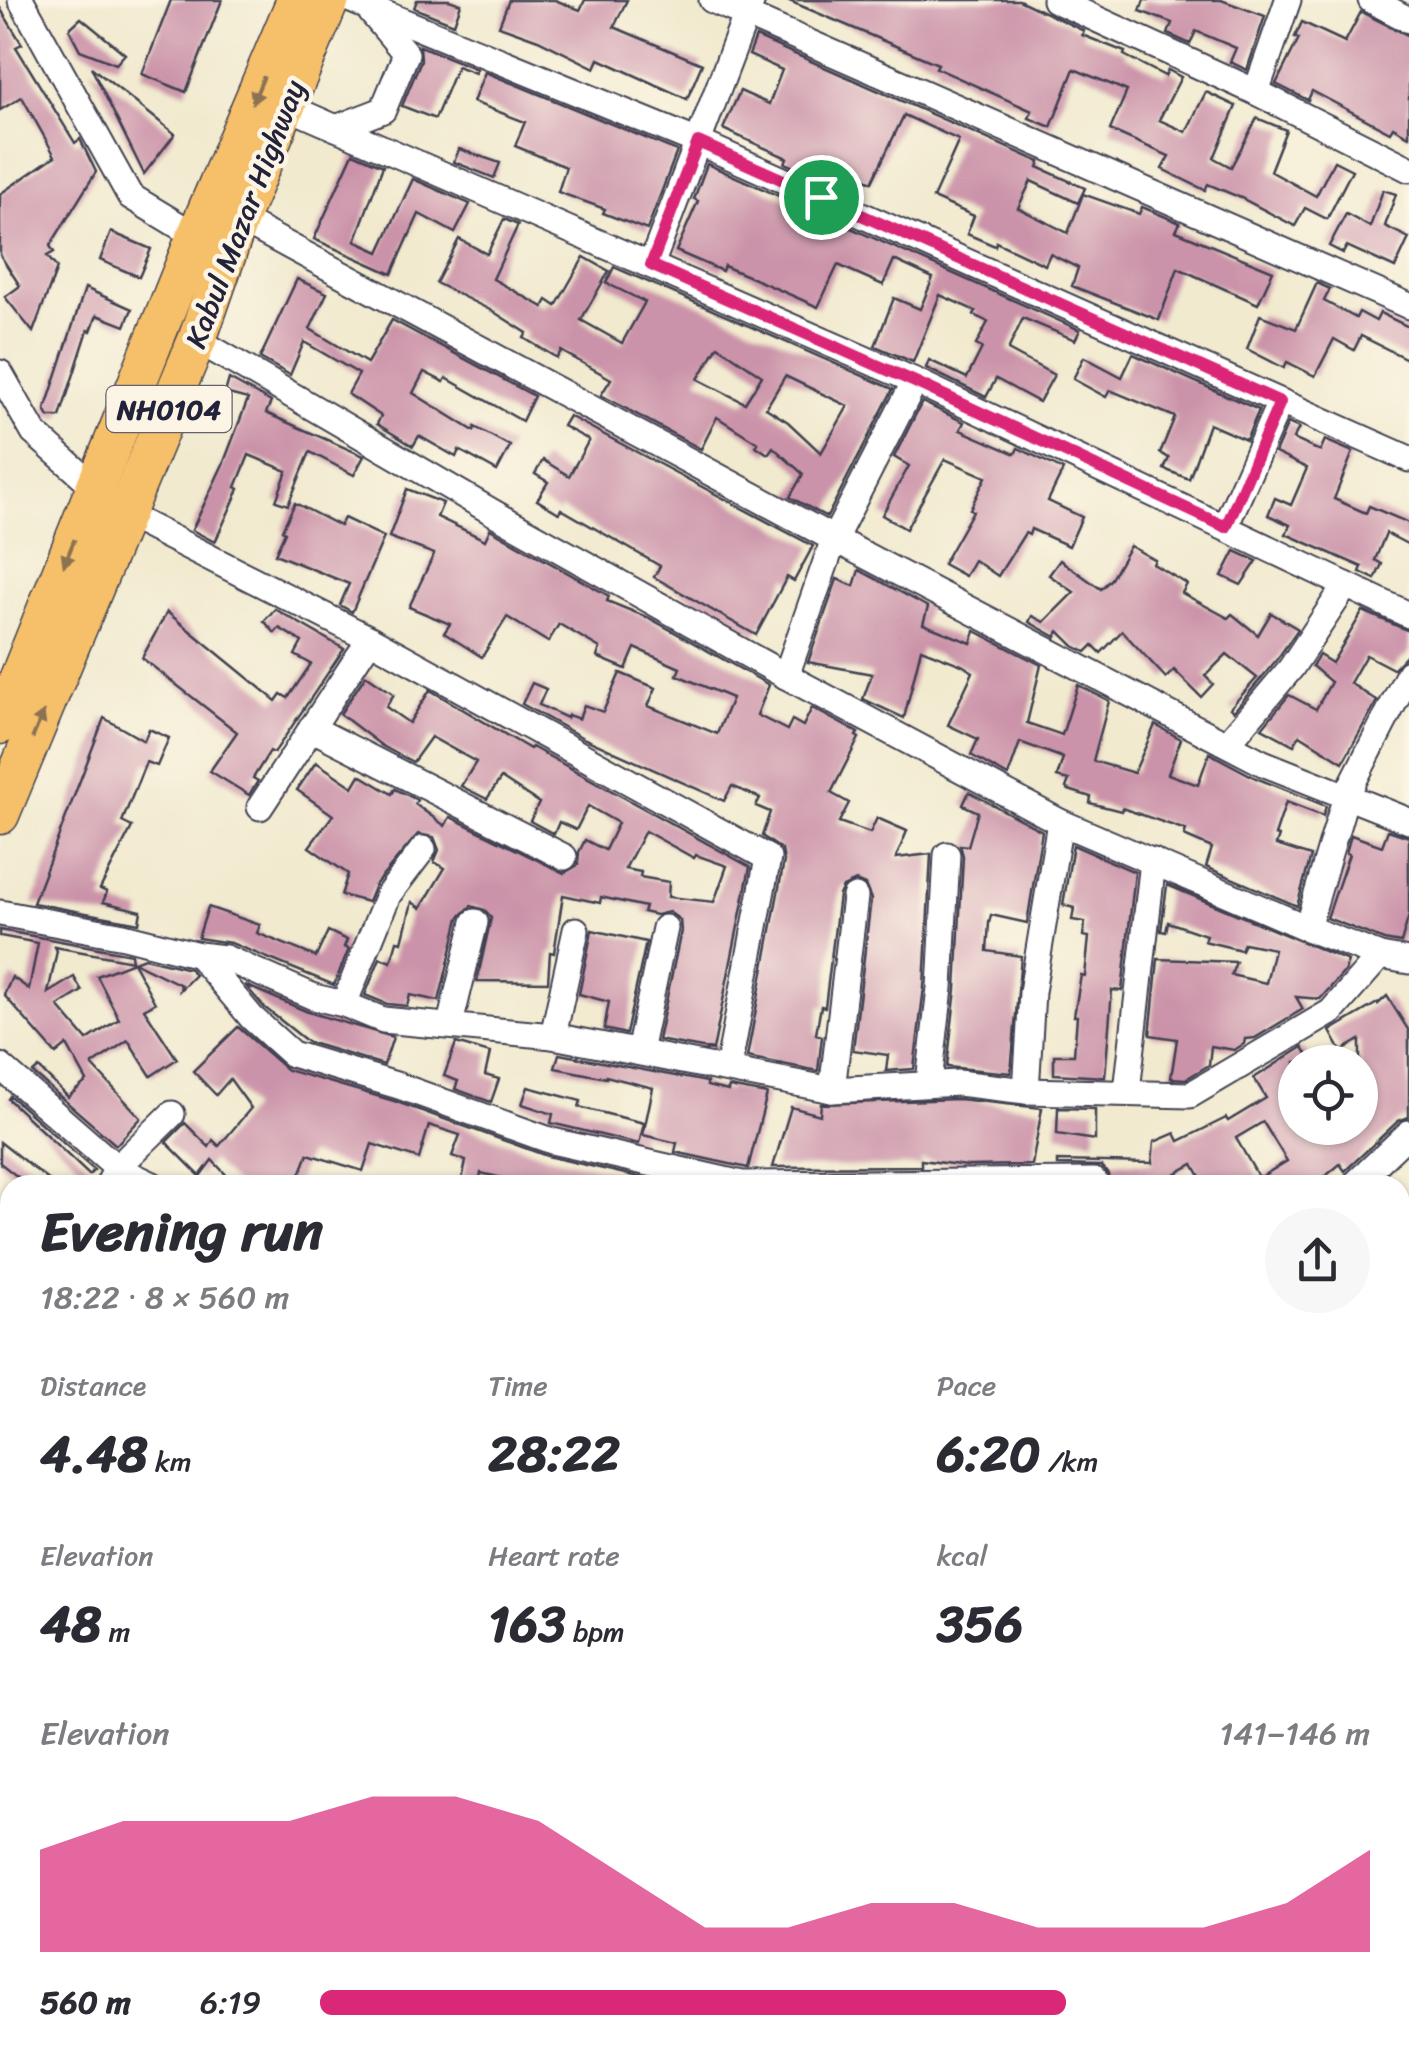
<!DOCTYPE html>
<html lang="en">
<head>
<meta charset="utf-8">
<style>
  :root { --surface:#fff; --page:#f7f7f7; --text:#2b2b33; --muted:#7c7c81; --accent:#db2777 }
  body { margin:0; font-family:Sriracha,sans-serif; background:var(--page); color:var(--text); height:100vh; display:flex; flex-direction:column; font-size:38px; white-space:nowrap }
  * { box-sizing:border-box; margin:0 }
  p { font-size:32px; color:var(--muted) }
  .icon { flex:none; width:55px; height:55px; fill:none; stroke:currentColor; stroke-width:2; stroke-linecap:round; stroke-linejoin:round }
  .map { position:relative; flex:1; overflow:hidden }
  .panel { position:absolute; left:0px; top:1175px; width:1410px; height:888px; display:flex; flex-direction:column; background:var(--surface); border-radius:30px 30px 0 0; box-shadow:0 2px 8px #0004 }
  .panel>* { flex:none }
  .buttons { position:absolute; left:1278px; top:1045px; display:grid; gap:20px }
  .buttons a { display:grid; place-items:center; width:100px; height:100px; border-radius:50%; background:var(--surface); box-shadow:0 2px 8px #0004; font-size:50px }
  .pin { position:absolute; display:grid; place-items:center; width:85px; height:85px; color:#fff; margin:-42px; border:5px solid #fff; border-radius:50%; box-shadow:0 2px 10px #0007 }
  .round { display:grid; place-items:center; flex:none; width:105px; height:105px; border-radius:52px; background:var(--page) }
  .summary { display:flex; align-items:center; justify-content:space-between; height:170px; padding:0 40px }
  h1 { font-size:55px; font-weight:700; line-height:75px }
  .stats { display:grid; grid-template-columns:repeat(3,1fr); gap:15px; height:170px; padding:10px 40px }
  .stats div { display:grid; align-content:center }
  .stats b { font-size:50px; font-weight:700 }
  .stats small { font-size:28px; font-weight:400 }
  .stats p { font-size:28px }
  .chart { height:280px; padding:20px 40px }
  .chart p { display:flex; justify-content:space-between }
  .chart svg { width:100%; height:180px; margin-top:10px; fill:var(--accent); opacity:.7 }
  ul { padding:0 40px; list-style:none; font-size:32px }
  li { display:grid; grid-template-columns:160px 120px 1fr; align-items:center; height:75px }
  li i { height:25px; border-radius:12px; background:var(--accent) }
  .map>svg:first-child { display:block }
</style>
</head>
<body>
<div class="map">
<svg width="1409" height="2061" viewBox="0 0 1409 2061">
  <rect width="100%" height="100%" fill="#fcf5e5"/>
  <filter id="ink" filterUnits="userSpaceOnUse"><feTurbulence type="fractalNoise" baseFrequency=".01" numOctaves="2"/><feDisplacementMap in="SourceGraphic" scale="20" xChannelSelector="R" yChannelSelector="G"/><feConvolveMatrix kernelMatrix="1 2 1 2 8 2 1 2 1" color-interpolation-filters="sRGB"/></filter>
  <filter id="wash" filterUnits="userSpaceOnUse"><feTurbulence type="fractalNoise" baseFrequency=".0048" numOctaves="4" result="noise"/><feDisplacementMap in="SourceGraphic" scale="40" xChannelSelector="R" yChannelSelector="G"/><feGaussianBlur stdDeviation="2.25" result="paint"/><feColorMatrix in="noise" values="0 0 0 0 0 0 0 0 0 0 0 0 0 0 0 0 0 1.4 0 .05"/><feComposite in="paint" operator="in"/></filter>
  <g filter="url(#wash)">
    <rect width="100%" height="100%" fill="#f1eacf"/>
    <g id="blocks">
      <g fill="#cb93a9" fill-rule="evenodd">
        <path d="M171,0H222L186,92L142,74Z"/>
        <path d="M417,0H449L461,4L454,24L414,8Z"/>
        <path d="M509,0H555L580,10L585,0H627L614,27L702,64L687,99L599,59L595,68L538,40L499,26Z"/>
        <path d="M787,0H1019L1084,31L1082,35L1125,52L1124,55L1165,76L1168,70L1181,77L1159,120L1186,132L1206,92L1236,106L1214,158L1231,167L1257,118L1286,130L1270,171L1316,196L1334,161L1352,170L1327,219L1305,208L1295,226L1241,198L1208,184L1205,190L1162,169L1169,156L1110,130L1127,91L1074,69L1051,127L1029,118L1032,111L936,68L938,64Z"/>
        <path d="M1144,0H1221L1265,16L1247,70L1230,62L1236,48L1196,31L1190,44L1168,34L1172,23L1140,11Z"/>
        <path d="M0,8L22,44L16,47L75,143L80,139L96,172L50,246L54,252L47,256L57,268L33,332L5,297L20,286L0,255V194L55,156L22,97L0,110Z"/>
        <path d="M1361,12L1409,36V136L1393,127L1390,132L1312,91L1308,100L1276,84L1299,38L1295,37L1302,22L1345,42Z"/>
        <path d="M81,18L125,54L116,64L80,50L69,29Z"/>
        <path d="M756,37L1040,162L1038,167L1085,188L1078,203L1031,181L1018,208L1068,233L1083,194L1139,214L1142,207L1180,223L1176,231L1273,271L1258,304L1178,268L1159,320L1072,286L1078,268L1050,254L1045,265L996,242L995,246L967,234L974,216L933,198L959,140L904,115L872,182L856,175L858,171L821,154L813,175L785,163L787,158L723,129L740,91L769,104L782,70L749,55Z"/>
        <path d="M420,46L477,69L475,73L457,66L435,119L402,106L421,60Z"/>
        <path d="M91,67L175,134L144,174Z"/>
        <path d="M485,72L677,151L647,230L603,213L605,209L558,192L566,167L515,146L525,122L473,102Z"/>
        <path d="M459,149L500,163L494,178L454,162Z"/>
        <path d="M353,153L383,166L355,241L379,252L413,179L470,204L455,233L419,214L392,274L314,239Z"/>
        <path d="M707,164L1080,330L1075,340L1023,318L1008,350L1054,375L1039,402L996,379L986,397L926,368L929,360L967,378L982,348L976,345L988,322L974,315L976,311L940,295L913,362L875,346L894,298L920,309L933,278L894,260L883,285L838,265L818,307L750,277L724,266L722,271L676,251L698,201L694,199Z"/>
        <path d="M1383,190L1396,194L1385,226L1409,238L1395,268L1347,246L1343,253L1329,246L1346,214L1370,227Z"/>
        <path d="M504,219L518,225L493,279L543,307L547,300L556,306L584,257L609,271L581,320L622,343L645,302L606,283L614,267L893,389L827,517L790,497L803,474L773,447L768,454L756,446L758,443L717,417L701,449L601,395L611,379L561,351L557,358L524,338L527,333L494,312L436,283L459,239L487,254ZM718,346L762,376L745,403L698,379ZM785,376L848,406L821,453L788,422L766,408Z"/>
        <path d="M111,232L151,249L139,277L100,260Z"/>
        <path d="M297,279L327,293L310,329L367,363L392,320L534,396L522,421L446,378L444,382L424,372L413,393L474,431L475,427L510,446L497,471L459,450L456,457L419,436L413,446L377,424L381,416L348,394L359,374L304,342L290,375L260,358Z"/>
        <path d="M1317,283L1330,289L1324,301L1356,318L1359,312L1376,321L1380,313L1409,327V360L1361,336L1354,350L1334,339L1315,376L1287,362L1284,368L1247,349L1260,315L1296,329Z"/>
        <path d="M85,288L132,309L125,326L97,315L91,331L88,330L60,417H49L45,410Z"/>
        <path d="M1133,354L1259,410L1246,440L1209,424L1189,479L1164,469L1169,458L1160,453L1175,417L1110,390L1106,397L1073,379L1084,357L1122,377Z"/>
        <path d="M229,379L271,402L266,413L364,456L354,475L310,452L288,505L276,501L287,471L249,455L236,487L239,489L215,542L192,530L224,462L248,399L225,393Z"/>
        <path d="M922,402L964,422L960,430L1015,454L1018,448L1063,470L1048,501L1082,517L1069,546L1031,529L1029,535L1025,533L998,576L974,560L965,576L943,564L973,511L970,509L986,477L945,459L906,529L882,515L909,466L894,457Z"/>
        <path d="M569,416L813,546L794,581L787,577L756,635L654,577L660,566L561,509L559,513L537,500L548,482L535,474L543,460L569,476L589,440L563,426Z"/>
        <path d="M1288,423L1299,428L1293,439L1320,451L1325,440L1353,452L1334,499L1366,513L1369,506L1409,523V545L1386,533L1375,560L1382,564L1375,579L1360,572L1362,567L1286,534L1290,525L1268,515L1275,498L1291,505L1307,468L1275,453Z"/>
        <path d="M407,489L443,503L437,517L485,540L490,529L609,596L607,601L649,618L769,685L757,715L787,730L792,720L803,726L812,708L858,733L856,736L859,738L831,793L849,803L839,822L870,833L877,818L907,831L896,858L931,854L924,987L914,1069L886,1071L888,1055L853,1050L871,899L865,885L856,881L843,887L839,895L825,1007L821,1006L816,1034L822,1036L818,1071L747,1057L784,861L782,850L762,836L770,812L756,806L760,798L732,786L724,801L585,739L522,704L532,683L546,689L539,705L567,718L568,715L579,719L584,705L603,712L620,673L656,688L648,706L717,734L732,698L677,675L680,668L635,648L626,669L597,657L600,648L559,624L548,642L507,617L482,657L444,633L450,624L409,607L434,554L389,537Z"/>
        <path d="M295,503L340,526L344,518L384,537L352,612L340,605L349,584L275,554L285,532L282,530Z"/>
        <path d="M1130,546L1155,560L1153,564L1187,584L1182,593L1228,618L1232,614L1258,635L1271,613L1298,629L1278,658L1234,711L1230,708L1257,678L1227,654L1205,676L1213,684L1201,697L1174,670L1166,678L1122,631L1101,653L1093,645L1086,652L1074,646L1059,631L1056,637L1029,622L1032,616L1044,622L1074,592L1049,575L1060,560L1101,589L1111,579Z"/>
        <path d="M1235,551L1257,561L1241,585L1222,576Z"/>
        <path d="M859,570L928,607L923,624L971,643L975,631L1041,665L1027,723L1062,735L1078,685L1109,701L1093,761L1134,773L1155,725L1181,739L1168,774L1198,785L1209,753L1256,778L1326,806L1323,816L1286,802L1275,835L1279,836L1276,845L1311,856L1297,906L1206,867L1212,848L1184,836L1186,830L1122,808L1121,811L1090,803L1091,797L1069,790L1066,788L1069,780L1057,777L1063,758L1058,756L1020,742L1008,776L971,755L978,739L948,725L973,672L962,665L921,649L904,718L863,699L872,674L808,662L837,579L854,586Z"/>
        <path d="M275,609L344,649L274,753L270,751L253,778L258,781L249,795L210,771L237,732L142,658L167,612L276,701L281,694L288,698L311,664L295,655L302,642L279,628L275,633L264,621Z"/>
        <path d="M1363,611L1409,631V652L1393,669L1366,655L1350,683L1377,701L1343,762L1300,735L1294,745L1262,728L1289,695L1316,709L1331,682L1312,666L1319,655L1332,663Z"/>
        <path d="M366,675L394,694L386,707L409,723L430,690L530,749L532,747L750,867L713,1050L658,1040L681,931L680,920L669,912L656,915L643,912L645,907L601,897L600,903L563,895L554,953L550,952L548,982L477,981L491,918L485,910L471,906L459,918L439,1001L410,995L407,1006L387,1004L365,995L380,958L391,962L397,941L402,942L412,902L421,908L445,868L434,862L439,850L434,837L418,834L375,885L368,902L341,895L348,874L309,847L333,815L297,790L316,762L353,787L360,775L392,794L395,789L417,800L415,804L445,826L450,817L564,873L578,865L579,852L585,840L605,850L618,823L588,806L576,830L559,822L554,834L530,821L539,803L501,778L487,799L461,786L476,762L431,737L413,762L382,746L340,714ZM645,831L694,858L696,855L727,866L714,902L668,897L669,882L640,877L641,872L625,869Z"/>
        <path d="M104,718L144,741L149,729L169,738L157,766L146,762L122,822L132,827L100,889L107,892L103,902L141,911L139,923L33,903Z"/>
        <path d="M969,792L1042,831L1027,923L991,915L989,923L987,951L1021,956L1011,1073L947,1067L956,989L963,856L960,845L968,846L978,812L963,805Z"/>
        <path d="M1388,830L1409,837V915L1401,943L1384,940L1327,918L1349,854L1346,853L1351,835L1382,846Z"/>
        <path d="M1073,845L1135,872L1122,991L1112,990L1105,1077L1054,1074V1055H1074L1077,1016H1074L1081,975L1085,976L1089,937L1083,936L1085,922L1072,920L1074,908L1063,905Z"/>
        <path d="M1167,885L1348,961L1345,971L1320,999L1296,997L1303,1009L1255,1038L1245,1039L1244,1044L1234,1050L1211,1046L1209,1065L1186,1079L1171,1078L1177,1039L1150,1035L1158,959L1236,962L1231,975L1266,983L1274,949L1244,943L1241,950L1204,941L1206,935L1168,922L1166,932L1161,931Z"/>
        <path d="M208,907L260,925L257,933L316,957L328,931L347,940L344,947L349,949L334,985L231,943L198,938Z"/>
        <path d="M0,930L131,954L132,961L55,947L57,951L48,993L74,977L82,991L58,1006L87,1040L119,1019L97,976L133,962L155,1003L144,1009L177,1059L151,1076L128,1040L92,1065L141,1118L116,1145L33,1073L39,1068L68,1097L87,1081L67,1045L56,1054L4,995L12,977L29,989L38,943L0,936Z"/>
        <path d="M592,930L646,942L626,1034L604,1029L609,1002L579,994Z"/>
        <path d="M144,958L190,969L195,975L180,990L181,985L134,962Z"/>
        <path d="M245,985L308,1012L393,1037L384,1065L308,1042L264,1007Z"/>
        <path d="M1387,996L1409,1031V1117L1398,1121L1345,1171L1340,1164L1315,1185H1205L1193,1164L1162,1181L1163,1185H1109L1108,1174L1101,1166L1057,1165V1161L1152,1163L1154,1142L1175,1133L1179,1141L1226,1118L1228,1121L1266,1098L1254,1078L1303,1047L1312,1062H1295V1070L1289,1073L1295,1082V1128H1360V1040L1341,1051L1330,1031L1379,1002L1377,1005ZM1263,1122L1287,1161L1259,1178L1236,1138Z"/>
        <path d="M238,1027L287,1070L394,1101L547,1156L673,1185H531L481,1173L478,1185H461L466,1161L452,1156L460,1135L429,1125L419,1159L372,1144L363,1171L308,1154L296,1185H236L212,1160L200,1176L166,1142L185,1123L209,1147L213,1140L219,1146L251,1108L230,1079L216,1095L193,1071Z"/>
        <path d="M456,1043L490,1053L485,1075L499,1079L491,1102L455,1089L458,1081L444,1076Z"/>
        <path d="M559,1054L707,1082V1086L728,1091L729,1087L767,1094L748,1168L675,1152L677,1143L643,1135L653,1088L606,1076V1078L555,1068Z"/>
        <path d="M528,1087L581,1101L579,1107L644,1123L639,1144L551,1123L553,1114L522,1104Z"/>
        <path d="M10,1096L94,1170L89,1175L8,1099Z"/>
        <path d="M958,1099L1042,1108L1032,1165L967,1166L921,1160V1166L773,1167L791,1107L820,1115L821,1104Z"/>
        <path d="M1058,1108L1095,1109V1140L1057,1134Z"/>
        <path d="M0,1142L55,1185H28L0,1163Z"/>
      </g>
    </g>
  </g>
  <g filter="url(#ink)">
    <use href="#blocks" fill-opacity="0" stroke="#414051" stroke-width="2.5"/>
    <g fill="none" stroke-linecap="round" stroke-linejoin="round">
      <defs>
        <g id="minor">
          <path d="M21,0L130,196L196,236"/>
          <path d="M351,0L698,142L1409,459"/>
          <path d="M712,0L1409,306"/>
          <path d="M1055,0L1256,92L1409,169"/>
          <path d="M1371,0L1409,20"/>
          <path d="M1256,92L1288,0"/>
          <path d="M286,106L915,381L1409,615"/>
          <path d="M336,128L383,110L406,54L371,12"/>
          <path d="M239,219L834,539L1263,763L1409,821"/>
          <path d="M651,265L752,0"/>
          <path d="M197,340L494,513L786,676L1060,822L1307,928L1380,956L1409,961"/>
          <path d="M0,373L34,433L95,487"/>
          <path d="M126,515L370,639L768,858L728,1069"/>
          <path d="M1225,527L1280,402"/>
          <path d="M786,676L834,539L915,381"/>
          <path d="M311,728L564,857"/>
          <path d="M1227,744L1291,668L1346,585"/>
          <path d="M260,807L370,639"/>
          <path d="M0,913L124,936L199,955L225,958L314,997L344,1004L383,1020L553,1036L832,1090L958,1083L1026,1091L1190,1095L1331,1012L1380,956"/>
          <path d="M1307,928L1346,796L1409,673"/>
          <path d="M199,955L252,1018L292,1054L399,1086L552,1141L742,1184L1094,1181"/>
          <path d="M344,1004L388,895L423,849"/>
          <path d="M450,1024L475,922"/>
          <path d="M553,1036L576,930"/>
          <path d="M639,1052L665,928"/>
          <path d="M0,1066L117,1168L153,1185"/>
          <path d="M929,1082L940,988L947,855"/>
          <path d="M832,1090L855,897"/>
          <path d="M1026,1091L1032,992L1060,822"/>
          <path d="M1127,1091L1153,861"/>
          <path d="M108,1185L117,1168L172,1114"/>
          <path d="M1354,1185L1409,1133"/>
          <path d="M0,1224L10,1229"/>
          <path d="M1400,1348L1409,1344"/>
          <path d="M0,1357L10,1354"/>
          <path d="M1400,1382L1409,1401"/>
          <path d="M0,1473L10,1474"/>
          <path d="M1400,1561L1409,1557"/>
          <path d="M0,1602L10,1586"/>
          <path d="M0,1635L10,1640"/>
          <path d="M1400,1710L1409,1708"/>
          <path d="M1400,1898L1409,1899"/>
          <path d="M0,1915L7,1862L10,1777"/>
          <path d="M1400,2049L1409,2051"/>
          <path d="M171,2052L178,2061"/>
          <path d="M384,2052L391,2061"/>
          <path d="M598,2052L605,2061"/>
          <path d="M819,2052L835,2061"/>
          <path d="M1143,2052L1164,2061"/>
          <path d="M79,2061L89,2052"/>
          <path d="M894,2061L899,2052"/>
          <path d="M1087,2061L1091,2052"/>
        </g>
        <g id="highway">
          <path d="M0,725L196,236L296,0"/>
          <path d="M0,815L197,340L239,219L330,0"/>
        </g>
      </defs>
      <use href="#minor" stroke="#414051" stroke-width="29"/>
      <use href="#highway" stroke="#414051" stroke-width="41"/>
      <use href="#minor" stroke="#fff" stroke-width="25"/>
      <use href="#highway" stroke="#f6c06b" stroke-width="38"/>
    </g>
    <defs><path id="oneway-solid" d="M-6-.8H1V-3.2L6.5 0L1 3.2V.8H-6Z" transform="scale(2.5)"/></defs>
    <g fill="#8c7153">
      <use href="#oneway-solid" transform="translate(258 90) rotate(113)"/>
      <use href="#oneway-solid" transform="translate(69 553) rotate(112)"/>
      <use href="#oneway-solid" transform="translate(38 725) rotate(-67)"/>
    </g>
  </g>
  <g fill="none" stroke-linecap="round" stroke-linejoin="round" filter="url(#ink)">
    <defs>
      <path id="route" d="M698,142L1280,402L1226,527L915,382L651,265Z"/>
    </defs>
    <use href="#route" stroke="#fff" stroke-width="20"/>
    <use href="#route" stroke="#db2777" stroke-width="12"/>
  </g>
  <g text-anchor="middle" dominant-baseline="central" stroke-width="9" stroke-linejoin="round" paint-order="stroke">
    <rect fill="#fcf5e5" stroke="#63616e" stroke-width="2.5" x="106.5" y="386" width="125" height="46" rx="8"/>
    <g font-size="28" font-weight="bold" fill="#22223b">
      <text x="169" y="409">NH0104</text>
    </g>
    <g font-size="30" fill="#22223b" stroke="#fcf5e5">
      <text transform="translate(245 214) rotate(-69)">Kabul Mazar Highway</text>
    </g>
  </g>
</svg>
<div class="buttons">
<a><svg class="icon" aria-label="locate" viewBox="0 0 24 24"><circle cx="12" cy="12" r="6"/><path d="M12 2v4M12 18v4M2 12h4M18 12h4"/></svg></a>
</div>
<div class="pin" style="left:821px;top:197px;background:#1e9e55"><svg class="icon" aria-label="arrive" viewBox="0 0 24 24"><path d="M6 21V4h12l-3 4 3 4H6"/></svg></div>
<section class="panel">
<div class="summary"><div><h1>Evening run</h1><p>18:22 · 8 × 560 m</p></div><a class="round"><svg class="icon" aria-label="share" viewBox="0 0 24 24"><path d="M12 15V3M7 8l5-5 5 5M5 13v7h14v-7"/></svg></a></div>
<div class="stats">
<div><p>Distance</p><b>4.48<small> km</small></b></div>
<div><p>Time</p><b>28:22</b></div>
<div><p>Pace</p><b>6:20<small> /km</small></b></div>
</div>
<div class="stats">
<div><p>Elevation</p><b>48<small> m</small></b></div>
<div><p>Heart rate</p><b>163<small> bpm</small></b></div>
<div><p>kcal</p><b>356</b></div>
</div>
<div class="chart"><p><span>Elevation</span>141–146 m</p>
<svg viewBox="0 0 160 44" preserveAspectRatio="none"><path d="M0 44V19L10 12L20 12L30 12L40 6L50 6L60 12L70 25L80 38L90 38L100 32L110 32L120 38L130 38L140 38L150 32L160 19V44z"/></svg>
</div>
<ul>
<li><b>560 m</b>6:19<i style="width:71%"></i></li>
</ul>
</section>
</div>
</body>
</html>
